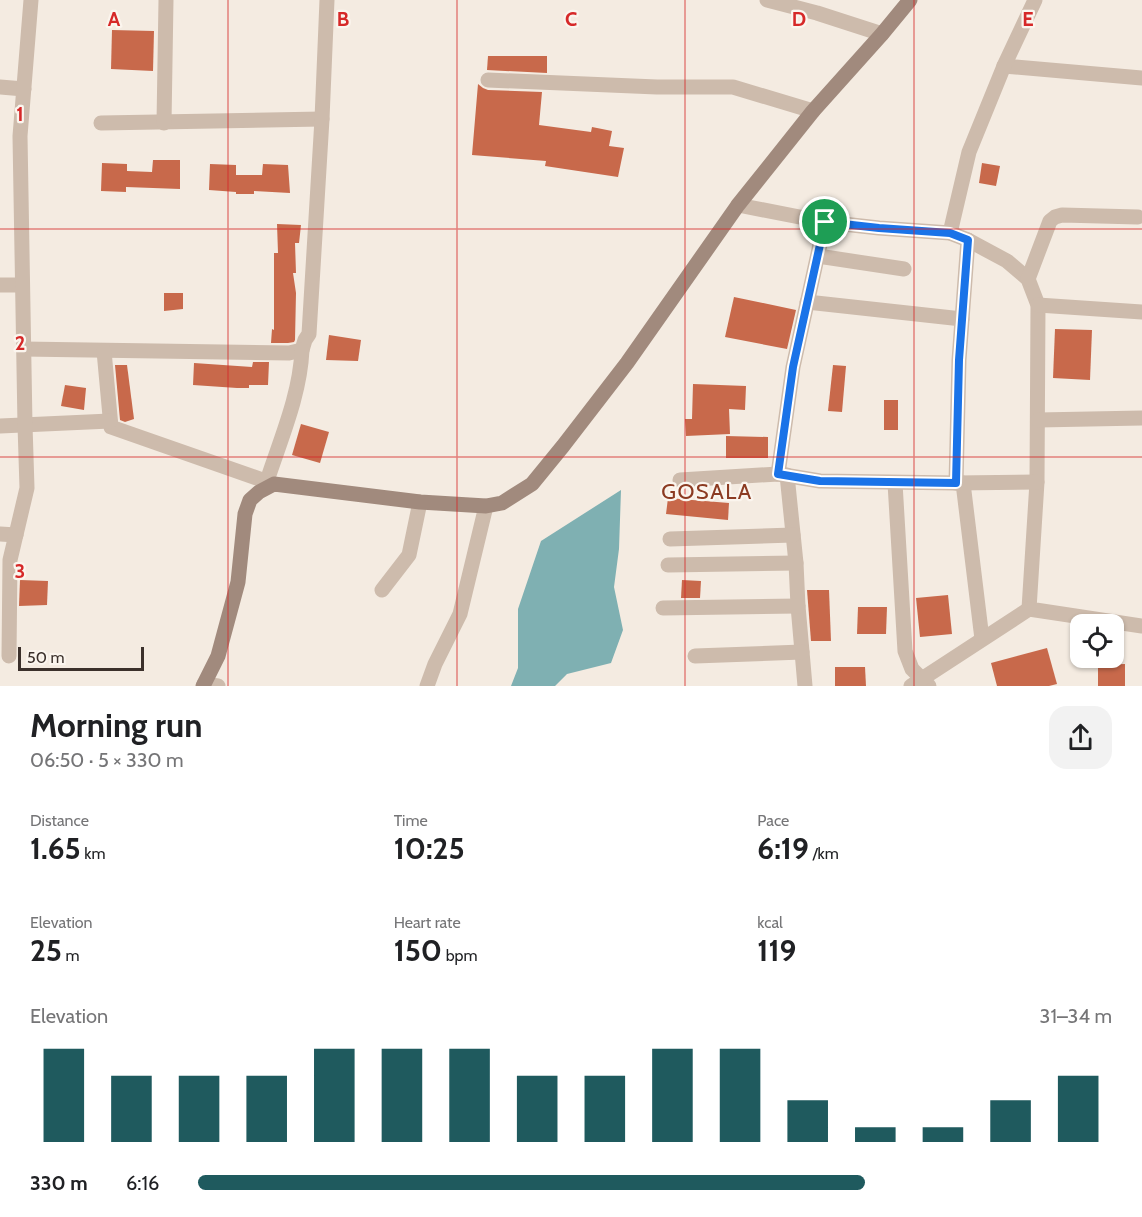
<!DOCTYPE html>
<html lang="en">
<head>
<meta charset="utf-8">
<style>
  :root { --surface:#fff; --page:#f2f2f2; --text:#202124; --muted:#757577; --accent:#1f5a5e }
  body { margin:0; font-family:Cabin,sans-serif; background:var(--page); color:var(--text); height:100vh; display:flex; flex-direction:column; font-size:22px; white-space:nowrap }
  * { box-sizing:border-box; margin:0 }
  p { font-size:20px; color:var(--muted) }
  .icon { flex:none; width:33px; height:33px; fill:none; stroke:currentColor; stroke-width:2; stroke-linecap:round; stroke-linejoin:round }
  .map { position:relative; height:686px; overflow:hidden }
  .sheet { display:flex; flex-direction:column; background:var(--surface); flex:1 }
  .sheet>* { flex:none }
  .buttons { position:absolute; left:1070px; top:614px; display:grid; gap:12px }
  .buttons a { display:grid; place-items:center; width:54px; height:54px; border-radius:12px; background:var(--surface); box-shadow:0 2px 4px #0004; font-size:30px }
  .scale { position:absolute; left:18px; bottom:15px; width:126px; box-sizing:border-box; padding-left:6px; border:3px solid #3b302b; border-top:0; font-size:16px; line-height:21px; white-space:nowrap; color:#3b302b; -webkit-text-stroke:4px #fbf5ee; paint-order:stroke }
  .pin { position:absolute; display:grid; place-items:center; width:51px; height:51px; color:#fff; margin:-26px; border:3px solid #fff; border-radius:50%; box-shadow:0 2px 6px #0007 }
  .round { display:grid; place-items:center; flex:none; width:63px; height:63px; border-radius:18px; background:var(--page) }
  .headline { display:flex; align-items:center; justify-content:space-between; height:102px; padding:0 30px }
  h1 { font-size:33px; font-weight:700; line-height:45px }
  .stats { display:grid; grid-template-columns:repeat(3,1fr); gap:9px; height:102px; padding:6px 30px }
  .stats div { display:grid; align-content:center }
  .stats b { font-size:30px; font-weight:700 }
  .stats small { font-size:16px; font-weight:400 }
  .stats p { font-size:16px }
  .chart { height:168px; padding:12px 30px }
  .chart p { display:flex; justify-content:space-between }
  .chart svg { width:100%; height:108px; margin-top:6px; stroke:var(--accent); stroke-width:6 }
  ul { padding:0 30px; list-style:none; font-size:20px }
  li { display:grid; grid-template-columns:96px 72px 1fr; align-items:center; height:45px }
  li i { height:15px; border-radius:8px; background:var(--accent) }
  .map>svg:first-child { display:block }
</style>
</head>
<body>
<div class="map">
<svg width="1142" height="686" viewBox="0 0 1142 686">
  <rect width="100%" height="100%" fill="#f4ebe1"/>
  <path fill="#7fb0b2" d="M621,490L619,549L614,587L623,630L611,663L567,674L555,686H511L518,668V609L541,541Z"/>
  <g fill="#c8694b">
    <path d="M112,30L154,31L153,71L111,69Z"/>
    <path d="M488,56H547V73L487,70Z"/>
    <path d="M478,84L483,88L488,90L542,92L539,125L591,132L592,127L612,131L609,146L624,148L618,177L545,166L546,161L472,155Z"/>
    <path d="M153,160H180V189L126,187V192L101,191L102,163L127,164V171L152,172Z"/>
    <path d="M982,163L1000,166L996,186L979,183Z"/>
    <path d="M210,164L236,165V175H262L263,164L288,165L290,193L254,191V194H236V192L209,190Z"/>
    <path d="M277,224L301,225L299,243H295L296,273H293L296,293L295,340L294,342L288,343H271L272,329L274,330V253H278Z"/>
    <path d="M164,293H183V309L164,311Z"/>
    <path d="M734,297L796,310L787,349L725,337Z"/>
    <path d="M1055,329L1092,330L1090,380L1053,378Z"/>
    <path d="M329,335L361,340L358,361L326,360Z"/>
    <path d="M253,362H269L268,385H249V388H237L193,385L194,363L252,367Z"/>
    <path d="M115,365H127L134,419L125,422L120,420Z"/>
    <path d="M833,365L846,366L842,412L828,411Z"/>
    <path d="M693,384L746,386L745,410L729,409L730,434L686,436L685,419H692Z"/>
    <path d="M65,385L86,388L84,410L61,406Z"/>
    <rect x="884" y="400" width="14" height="30"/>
    <path d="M301,424L329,432L320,463L292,455Z"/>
    <path d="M726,436L768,437V458H726Z"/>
    <path d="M668,498L729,503L728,520L666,514Z"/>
    <path d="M20,580L48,581L47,605L19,606Z"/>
    <path d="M682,580L701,581L700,598H681Z"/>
    <path d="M807,590H829L831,641H811Z"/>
    <path d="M948,595L952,634L920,637L916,598Z"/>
    <path d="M858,607H887L886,634H857Z"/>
    <path d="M1047,648L1057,684L1049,686H997L991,663Z"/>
    <path d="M1125,664V686H1098V665Z"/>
    <path d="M835,667H865L866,686H835Z"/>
  </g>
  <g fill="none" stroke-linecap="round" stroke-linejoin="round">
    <g stroke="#cdbbac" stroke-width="15">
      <path d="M767,0L817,13L882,34"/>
      <path d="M1004,66L1142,78"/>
      <path d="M488,80L657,87H733L813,111"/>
      <path d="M0,87L24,89"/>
      <path d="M101,123L322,119"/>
      <path d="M164,123L166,0"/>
      <path d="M738,205L825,222L879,228L950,233L968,240L1007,261L1028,279L1038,305L1037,482L1029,609L1142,626"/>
      <path d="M950,233L969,152L1004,66L1035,0"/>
      <path d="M818,256L904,269"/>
      <path d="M1028,279L1050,221L1055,217L1062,215L1138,217"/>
      <path d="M0,285H22"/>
      <path d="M807,302L962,319"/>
      <path d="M1038,305L1142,312"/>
      <path d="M23,349L289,353L302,350L305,340L309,334L322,119L327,0"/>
      <path d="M104,351L111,427L274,484"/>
      <path d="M1038,420L1142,418"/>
      <path d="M0,426L110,421"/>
      <path d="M778,474L793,367L825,222"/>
      <path d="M787,475L796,563L798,606L805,686"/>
      <path d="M680,480L778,474L820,481L956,483L1037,482"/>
      <path d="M267,481C281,438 300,395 302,350"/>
      <path d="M895,483L905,651L912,669L929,686"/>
      <path d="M956,483L959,360L968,240"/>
      <path d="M963,483L982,639"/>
      <path d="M0,534L16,535"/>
      <path d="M670,539L793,535"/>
      <path d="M668,565L796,563"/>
      <path d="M382,590L409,555L420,502"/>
      <path d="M663,608L798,606"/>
      <path d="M9,656L10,560L27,488L25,425L20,136L31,0"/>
      <path d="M695,656L802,652"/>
      <path d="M204,684L218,686"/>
      <path d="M427,686L435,664L460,614L486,506"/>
      <path d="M911,686L1029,609"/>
    </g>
    <path stroke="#a18a7d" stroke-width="15" d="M203,686L218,656L238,582L245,514L250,500L259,492L274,484L420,502L486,506L502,503L532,484L563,446L627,363L738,205L813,111L882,34L910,0"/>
  </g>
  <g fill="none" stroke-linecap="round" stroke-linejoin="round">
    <defs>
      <path id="route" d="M825,222L879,228L950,233L968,240L959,360L956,483L820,481L778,474L793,367Z"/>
    </defs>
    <use href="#route" stroke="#fff" stroke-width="12"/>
    <use href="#route" stroke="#1a73e8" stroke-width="8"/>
  </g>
  <path fill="none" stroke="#d62828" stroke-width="1.5" stroke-opacity="0.55" d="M228,0V686M457,0V686M685,0V686M914,0V686M0,229H1142M0,457H1142"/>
  <g text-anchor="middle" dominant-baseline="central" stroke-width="4.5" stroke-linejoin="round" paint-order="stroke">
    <g font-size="22" letter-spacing="1.5" fill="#8c3b22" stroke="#fbf5ee">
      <text x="707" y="491">GOSALA</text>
    </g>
  </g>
  <g font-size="20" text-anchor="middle" font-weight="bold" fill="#d62828" stroke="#fbf5ee" stroke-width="4.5" stroke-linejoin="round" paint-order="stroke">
    <text x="114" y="26">A</text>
    <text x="343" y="26">B</text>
    <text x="571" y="26">C</text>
    <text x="799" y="26">D</text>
    <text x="1028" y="26">E</text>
    <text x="20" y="121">1</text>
    <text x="20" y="350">2</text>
    <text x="20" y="578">3</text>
  </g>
</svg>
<div class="buttons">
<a><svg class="icon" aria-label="locate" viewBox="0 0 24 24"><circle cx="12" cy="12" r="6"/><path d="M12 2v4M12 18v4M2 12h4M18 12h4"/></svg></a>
</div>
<div class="scale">50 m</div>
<div class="pin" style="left:825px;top:222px;background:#1e9e55"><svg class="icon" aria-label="arrive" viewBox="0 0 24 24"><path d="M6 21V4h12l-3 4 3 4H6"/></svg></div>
</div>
<section class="sheet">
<div class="headline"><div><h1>Morning run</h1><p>06:50 · 5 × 330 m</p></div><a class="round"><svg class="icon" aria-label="share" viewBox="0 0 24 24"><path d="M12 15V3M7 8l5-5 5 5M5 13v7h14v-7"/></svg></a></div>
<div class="stats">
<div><p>Distance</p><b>1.65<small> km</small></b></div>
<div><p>Time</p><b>10:25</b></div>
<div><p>Pace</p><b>6:19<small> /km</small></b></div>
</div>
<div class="stats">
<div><p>Elevation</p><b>25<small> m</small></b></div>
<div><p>Heart rate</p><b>150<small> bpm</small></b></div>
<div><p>kcal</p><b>119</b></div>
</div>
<div class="chart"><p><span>Elevation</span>31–34 m</p>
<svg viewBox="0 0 160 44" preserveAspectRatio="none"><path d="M5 44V6M15 44V17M25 44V17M35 44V17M45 44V6M55 44V6M65 44V6M75 44V17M85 44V17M95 44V6M105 44V6M115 44V27M125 44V38M135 44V38M145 44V27M155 44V17"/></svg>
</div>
<ul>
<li><b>330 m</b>6:16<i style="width:73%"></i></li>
</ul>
</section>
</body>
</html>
